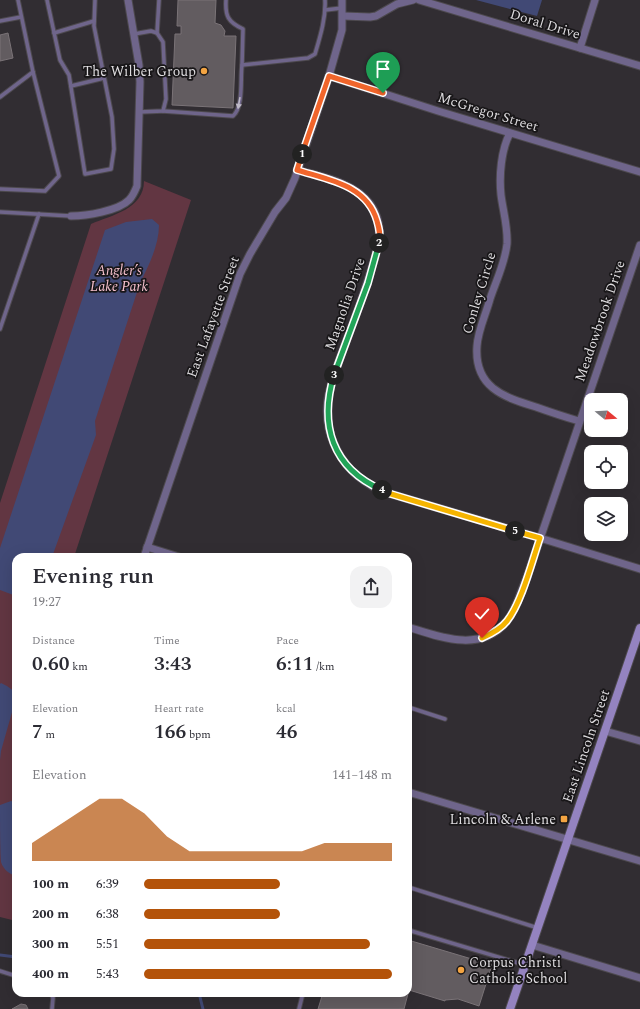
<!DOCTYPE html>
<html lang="en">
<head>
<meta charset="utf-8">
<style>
  :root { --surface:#fff; --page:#f2f2f3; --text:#2b2b33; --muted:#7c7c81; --accent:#b45309 }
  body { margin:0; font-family:Spectral,serif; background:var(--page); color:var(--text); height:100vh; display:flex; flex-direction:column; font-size:15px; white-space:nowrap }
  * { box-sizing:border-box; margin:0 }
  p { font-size:13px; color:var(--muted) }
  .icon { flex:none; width:22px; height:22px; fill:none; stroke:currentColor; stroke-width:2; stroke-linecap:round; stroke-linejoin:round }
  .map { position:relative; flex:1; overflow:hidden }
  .details { position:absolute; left:12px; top:553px; width:400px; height:444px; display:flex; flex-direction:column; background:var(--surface); border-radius:12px; box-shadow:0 4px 16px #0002 }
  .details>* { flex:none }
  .needle { width:26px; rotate:108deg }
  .buttons { position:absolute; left:584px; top:393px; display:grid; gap:8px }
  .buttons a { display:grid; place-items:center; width:44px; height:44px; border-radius:8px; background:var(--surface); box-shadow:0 4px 16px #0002; font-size:20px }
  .pin { position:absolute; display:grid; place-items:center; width:34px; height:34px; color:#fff; margin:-41px -17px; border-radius:50% 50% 50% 0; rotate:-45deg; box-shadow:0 0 4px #0007 }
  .pin .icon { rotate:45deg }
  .km { position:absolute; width:20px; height:20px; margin:-10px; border-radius:50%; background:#222; color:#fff; font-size:11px; line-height:20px; text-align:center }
  .round { display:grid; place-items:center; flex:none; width:42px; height:42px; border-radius:12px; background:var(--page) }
  .head { display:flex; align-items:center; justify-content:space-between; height:68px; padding:0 20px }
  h1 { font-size:22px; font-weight:600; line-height:30px }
  .metrics { display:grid; grid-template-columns:repeat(3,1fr); gap:6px; height:68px; padding:4px 20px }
  .metrics div { display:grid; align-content:center }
  .metrics b { font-size:20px; font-weight:600 }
  .metrics small { font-size:11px; font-weight:400 }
  .metrics p { font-size:11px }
  .chart { height:112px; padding:8px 20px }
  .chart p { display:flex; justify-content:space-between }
  .chart svg { width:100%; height:72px; margin-top:4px; fill:var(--accent); opacity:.7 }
  ul { padding:0 20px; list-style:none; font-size:13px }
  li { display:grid; grid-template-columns:64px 48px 1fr; align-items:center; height:30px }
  li i { height:10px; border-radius:5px; background:var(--accent) }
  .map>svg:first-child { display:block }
</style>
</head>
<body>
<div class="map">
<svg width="640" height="1009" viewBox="0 0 640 1009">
  <rect width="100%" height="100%" fill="#312d32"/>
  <path fill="#623642" d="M144,181L191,200L74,557H16V921L0,917V503L91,224C112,215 144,209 144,181Z"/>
  <g fill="#414975">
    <path d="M476,0H542L537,16Z"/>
    <path d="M152,219L159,225C159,245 149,265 140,283L95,421L96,435L52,557H16V596L0,590V548L105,230L126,222Z"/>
    <path d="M1,683L7,686L15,692L16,698L1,751L0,760V684Z"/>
    <path d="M11,801L16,803V876C9,874 3,869 1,862C0,853 0,816 0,805Z"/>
  </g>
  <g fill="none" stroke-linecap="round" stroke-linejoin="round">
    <g stroke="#414975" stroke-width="3">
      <path d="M0,955L16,957"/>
      <path d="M199,993L203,1009"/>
    </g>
  </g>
  <g fill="#625c60" stroke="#7a7377">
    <path d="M178,0H216L215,23L221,25L225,31L224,36H236L233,108L172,105L175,34H181V26H177Z"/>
    <path d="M8,33L13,58L0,61V35Z"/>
    <path d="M408,940L492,965L479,1006L458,999L445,1000V1001L409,990L404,1009H318L323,993H358L367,996L368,993H408Z"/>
    <path d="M21,1004L26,1005L28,1009H12Z"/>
  </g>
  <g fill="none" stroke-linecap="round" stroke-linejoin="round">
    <defs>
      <g id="service">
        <path d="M47,0L60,60L69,75L85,174L111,169L114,149L112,117L94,26L95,0"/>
        <path d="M226,0C225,16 228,22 243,29L242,65L308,58L315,54C320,37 326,18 325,0"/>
        <path d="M325,10L342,8"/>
        <path d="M0,21L21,17"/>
        <path d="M54,33L94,21"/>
        <path d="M157,33L159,0"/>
        <path d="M134,34L151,31L157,33L163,42L166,99L163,111L139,112"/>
        <path d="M71,86L104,78"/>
        <path d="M0,97L33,72"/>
        <path d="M163,111L233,116C244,106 240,79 242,65"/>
        <path d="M0,189L45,191L59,176L33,72L18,0"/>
        <path d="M0,212L71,216"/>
        <path d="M0,329L39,214"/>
        <path d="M408,707L445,719"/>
        <path d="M408,887L538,928"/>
        <path d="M408,930L525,965"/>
        <path d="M0,971L16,976"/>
        <path d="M51,993L53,998L52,1009"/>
        <path d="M299,1009L303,993"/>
      </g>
      <g id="minor">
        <path d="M419,0L640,66"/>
        <path d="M343,16L370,17L376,16L397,4L413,0"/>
        <path d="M580,48L595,0"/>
        <path d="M329,76L438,111L640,172"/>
        <path d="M510,133C501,150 499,176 501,195C503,211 508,227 507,244C505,263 496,281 490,299C486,314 478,330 477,346C474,387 503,397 536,407C550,412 565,417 579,421"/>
        <path d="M297,170C321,177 354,182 370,204C385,225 379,245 372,267C364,294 354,321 344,347C338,364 331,381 328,399C323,433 340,467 369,484C375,489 383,491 391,494L540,538L640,569"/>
        <path d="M71,216C86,216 118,211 129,200C133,196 135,191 137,186L140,82L139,65L128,0"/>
        <path d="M147,547L179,557"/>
        <path d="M144,557L240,274L250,254L275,212L286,198L295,178L329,76L342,30V0"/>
        <path d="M408,627C440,637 480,653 506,622C516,611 520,593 526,580L640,245"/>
        <path d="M605,731L640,741"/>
        <path d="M408,792L640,861"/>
        <path d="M532,945L640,978"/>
      </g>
      <path id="secondary" d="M510,1009L640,628"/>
    </defs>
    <use href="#service" stroke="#4d494e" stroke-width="5.5"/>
    <use href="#minor" stroke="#4d494e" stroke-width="9"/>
    <use href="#secondary" stroke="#4d494e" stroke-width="10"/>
    <use href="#service" stroke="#6f658b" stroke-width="3.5"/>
    <use href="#minor" stroke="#6f658b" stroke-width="7"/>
    <use href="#secondary" stroke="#9483c0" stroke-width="8"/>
  </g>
  <defs><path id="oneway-solid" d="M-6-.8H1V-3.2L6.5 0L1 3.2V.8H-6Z"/></defs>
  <use fill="#bdb8c6" href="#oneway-solid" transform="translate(239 103) rotate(100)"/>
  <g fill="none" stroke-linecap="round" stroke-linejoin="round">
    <defs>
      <path id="split-1" d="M302,154L329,76L383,93"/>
      <path id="split-2" d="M302,154L297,170C329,180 367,185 377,221C379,228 381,235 379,243"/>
      <path id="split-3" d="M334,375L368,283L379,243"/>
      <path id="split-4" d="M334,375C319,425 332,468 382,490"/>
      <path id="split-5" d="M382,490L391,494L515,531"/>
      <path id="split-6" d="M482,638C491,634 501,629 507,621C522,602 532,561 540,538L515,531"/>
    </defs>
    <use href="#split-1" stroke="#fff" stroke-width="8"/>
    <use href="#split-2" stroke="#fff" stroke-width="8"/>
    <use href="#split-3" stroke="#fff" stroke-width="8"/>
    <use href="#split-4" stroke="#fff" stroke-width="8"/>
    <use href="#split-5" stroke="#fff" stroke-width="8"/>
    <use href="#split-6" stroke="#fff" stroke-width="8"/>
    <use href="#split-1" stroke="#f0652b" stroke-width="5"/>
    <use href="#split-2" stroke="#f0652b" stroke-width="5"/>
    <use href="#split-3" stroke="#22a559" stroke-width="5"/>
    <use href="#split-4" stroke="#22a559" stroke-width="5"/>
    <use href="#split-5" stroke="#f5b400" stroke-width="5"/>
    <use href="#split-6" stroke="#f5b400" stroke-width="5"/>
  </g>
  <g fill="#f3a442" stroke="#181618" stroke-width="1.5">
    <circle cx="204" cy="71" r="4"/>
    <rect x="560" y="815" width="8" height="8" rx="2"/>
    <circle cx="461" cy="970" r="4"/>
  </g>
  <g text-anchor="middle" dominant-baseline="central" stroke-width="3.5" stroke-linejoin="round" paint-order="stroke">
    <g font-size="14" fill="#dedcdf" stroke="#181618">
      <text transform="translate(545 24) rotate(17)">Doral Drive</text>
      <text transform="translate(488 112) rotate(17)">McGregor Street</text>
      <text transform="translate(479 293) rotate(-73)">Conley Circle</text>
      <text transform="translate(345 304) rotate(-71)">Magnolia Drive</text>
      <text transform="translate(213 317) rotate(-70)">East Lafayette Street</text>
      <text transform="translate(600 321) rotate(-71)">Meadowbrook Drive</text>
      <text transform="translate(586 746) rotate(-71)">East Lincoln Street</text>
    </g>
    <g font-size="14" fill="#dedcdf" stroke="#181618" text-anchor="end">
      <text x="196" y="71">The Wilber Group</text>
      <text x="556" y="819">Lincoln &amp; Arlene</text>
      <text x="469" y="962" text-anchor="start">Corpus Christi<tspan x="469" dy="16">Catholic School</tspan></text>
    </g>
    <g font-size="14" font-style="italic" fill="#f5c0cd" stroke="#181618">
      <text x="119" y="270">Angler’s<tspan x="119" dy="16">Lake Park</tspan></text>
    </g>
  </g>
</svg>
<div class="buttons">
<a><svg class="needle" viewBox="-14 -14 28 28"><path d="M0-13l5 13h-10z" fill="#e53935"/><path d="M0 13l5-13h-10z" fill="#7c7c81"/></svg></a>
<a><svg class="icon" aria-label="locate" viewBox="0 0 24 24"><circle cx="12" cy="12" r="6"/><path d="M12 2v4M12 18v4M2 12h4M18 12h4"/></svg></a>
<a><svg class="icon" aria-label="layers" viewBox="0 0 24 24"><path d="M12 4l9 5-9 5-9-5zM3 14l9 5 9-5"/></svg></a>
</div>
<div class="pin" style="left:383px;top:93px;background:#1e9e55"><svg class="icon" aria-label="arrive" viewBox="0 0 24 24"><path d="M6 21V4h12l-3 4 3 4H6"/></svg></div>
<div class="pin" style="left:482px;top:638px;background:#d93025"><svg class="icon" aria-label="check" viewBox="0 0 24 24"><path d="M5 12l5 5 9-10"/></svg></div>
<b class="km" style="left:302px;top:154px">1</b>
<b class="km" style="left:379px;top:243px">2</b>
<b class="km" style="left:334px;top:375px">3</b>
<b class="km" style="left:382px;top:490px">4</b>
<b class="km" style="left:515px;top:531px">5</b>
<section class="details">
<div class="head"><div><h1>Evening run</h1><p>19:27</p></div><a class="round"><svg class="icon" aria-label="share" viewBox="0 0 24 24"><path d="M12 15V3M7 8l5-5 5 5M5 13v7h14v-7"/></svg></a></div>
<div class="metrics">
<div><p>Distance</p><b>0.60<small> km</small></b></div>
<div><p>Time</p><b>3:43</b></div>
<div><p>Pace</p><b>6:11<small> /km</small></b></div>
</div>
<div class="metrics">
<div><p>Elevation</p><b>7<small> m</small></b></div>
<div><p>Heart rate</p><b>166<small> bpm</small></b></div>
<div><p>kcal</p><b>46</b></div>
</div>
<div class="chart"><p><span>Elevation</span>141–148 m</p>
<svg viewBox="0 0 160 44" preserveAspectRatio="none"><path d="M0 44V33L10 24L20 15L30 6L40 6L50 15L60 29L70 38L80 38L90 38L100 38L110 38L120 38L130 33L140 33L150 33L160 33V44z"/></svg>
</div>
<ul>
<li><b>100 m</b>6:39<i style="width:55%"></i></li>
<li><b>200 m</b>6:38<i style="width:55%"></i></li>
<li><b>300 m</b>5:51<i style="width:91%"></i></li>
<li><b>400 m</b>5:43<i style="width:100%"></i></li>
</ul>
</section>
</div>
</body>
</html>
